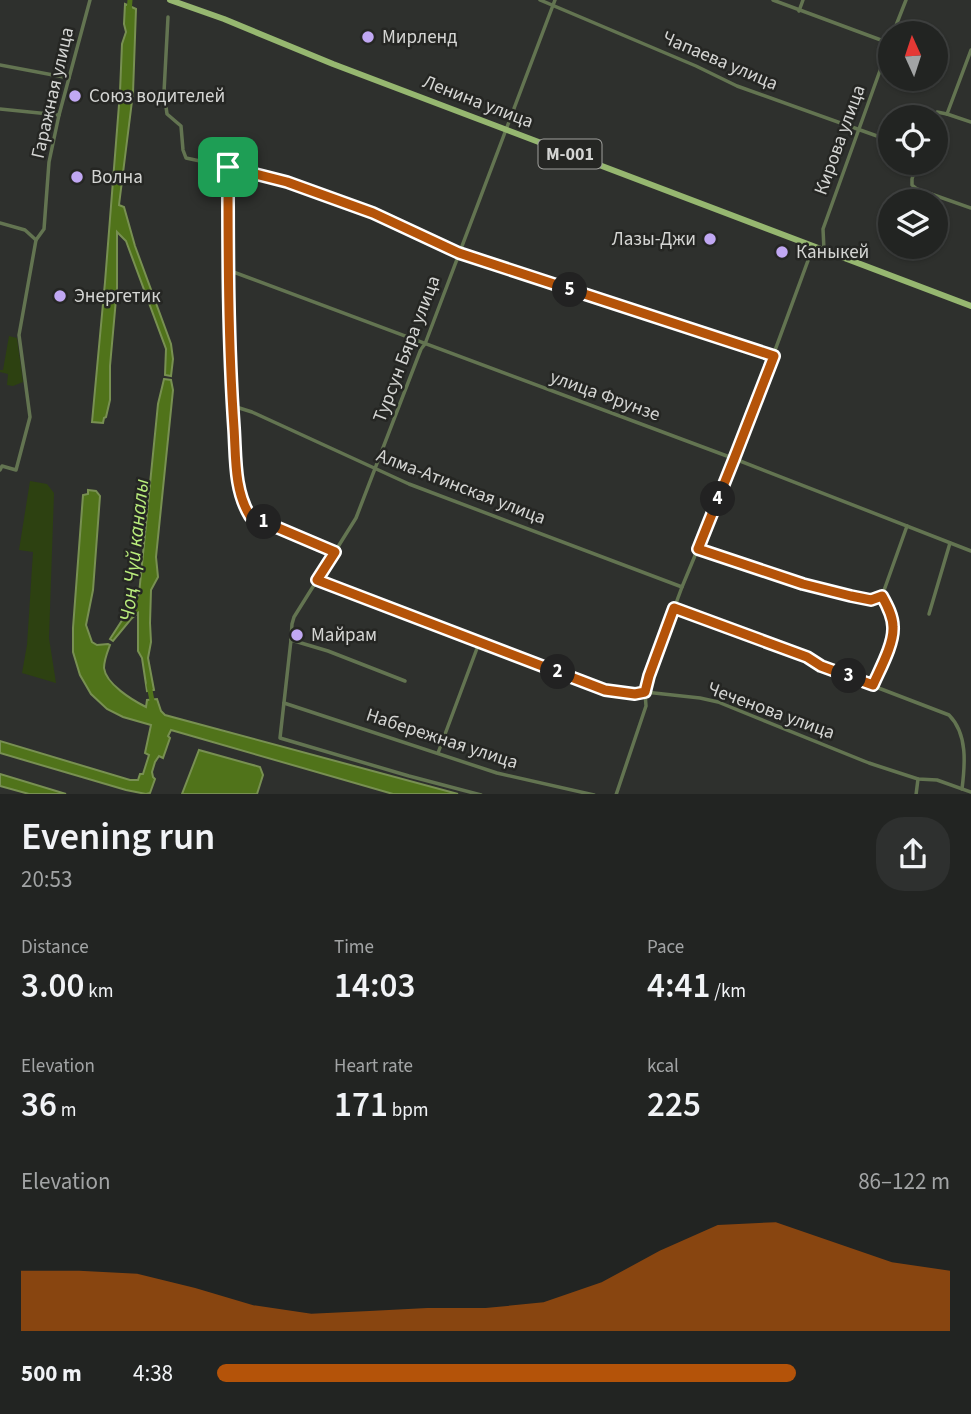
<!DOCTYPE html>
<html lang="en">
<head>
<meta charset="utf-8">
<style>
  :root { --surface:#222422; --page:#2e302f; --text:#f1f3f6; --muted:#a2a4a5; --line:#3f4140; --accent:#b45309 }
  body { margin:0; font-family:"Source Sans 3",sans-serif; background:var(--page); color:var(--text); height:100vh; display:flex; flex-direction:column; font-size:26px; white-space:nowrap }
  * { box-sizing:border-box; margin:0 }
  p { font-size:23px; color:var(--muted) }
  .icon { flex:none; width:38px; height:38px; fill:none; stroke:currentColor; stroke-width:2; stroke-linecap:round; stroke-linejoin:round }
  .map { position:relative; height:794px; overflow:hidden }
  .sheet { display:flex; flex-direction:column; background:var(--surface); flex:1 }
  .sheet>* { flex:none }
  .needle { width:46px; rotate:357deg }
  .buttons { position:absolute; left:878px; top:21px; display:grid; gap:14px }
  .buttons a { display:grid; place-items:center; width:70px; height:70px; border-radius:50%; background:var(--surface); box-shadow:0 2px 5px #0004,0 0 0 2px var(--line); font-size:35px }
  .pin { position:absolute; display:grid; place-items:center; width:60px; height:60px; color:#fff; margin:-30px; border-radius:14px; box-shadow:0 4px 10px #0006 }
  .km { position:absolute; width:35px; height:35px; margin:-18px; border-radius:50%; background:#222; color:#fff; font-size:19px; line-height:35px; text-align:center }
  .round { display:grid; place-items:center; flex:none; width:74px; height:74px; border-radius:28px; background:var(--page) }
  .head { display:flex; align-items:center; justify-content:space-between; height:119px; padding:0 21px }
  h1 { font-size:38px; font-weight:600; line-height:52px }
  .metrics { display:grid; grid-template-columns:repeat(3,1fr); gap:10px; height:119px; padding:7px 21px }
  .metrics div { display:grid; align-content:center }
  .metrics b { font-size:35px; font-weight:600 }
  .metrics small { font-size:19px; font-weight:400 }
  .metrics p { font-size:19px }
  .chart { height:196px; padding:14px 21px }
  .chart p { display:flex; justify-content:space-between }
  .chart svg { width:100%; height:126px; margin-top:7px; fill:var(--accent); opacity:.7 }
  ul { padding:0 21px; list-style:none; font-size:23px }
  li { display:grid; grid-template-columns:112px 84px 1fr; align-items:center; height:52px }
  li i { height:18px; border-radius:9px; background:var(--accent) }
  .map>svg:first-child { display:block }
</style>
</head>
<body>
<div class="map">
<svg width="971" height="795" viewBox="0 0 971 795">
  <rect width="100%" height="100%" fill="#2e302d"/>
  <g fill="#2d4111">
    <path d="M9,336L17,338L23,382L13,386L7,385L8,374L0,372V370H3Z"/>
    <path d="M30,481L47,484L54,493L49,638L56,683L22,673L27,645L33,552L19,550Z"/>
  </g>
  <g fill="#50731a" stroke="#789052" stroke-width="2">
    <path d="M125,4L136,9L133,93L119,205L124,207L135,246L171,344L173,359L171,376L165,375L166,349L126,241L117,232V288L110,366V400L106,417L104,418L103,423L92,422L105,282L120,92L122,44L126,32L124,24Z"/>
    <path d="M164,379L171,380L173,390L156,557L158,577L151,590L150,623L151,642L148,658L154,690L147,691L142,658L138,651V613L131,619L113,641L110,639L139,594L158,404Z"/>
    <path d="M88,490L96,491L100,496L93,590L86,625L92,642L97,645L108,644L110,645C107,653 104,660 104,668C106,684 132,700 146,707L147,700L157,699L161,711L165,715L458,794H393L171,730L168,736L170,738L163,758L159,756L155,762L152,772L153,777L155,779L150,793L146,794L126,790L0,753V741L130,780H138L140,774H143L149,755L145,753L151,725L123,717L107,709L91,694L80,675L73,652V628L83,495L88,494Z"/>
    <path d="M199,750L260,767L263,775L257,794H182Z"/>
    <path d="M0,774L66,794H29L0,786Z"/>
  </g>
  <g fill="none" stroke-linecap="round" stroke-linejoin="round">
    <g stroke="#50731a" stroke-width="5">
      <path d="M129,12L130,0"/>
      <path d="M149,685L153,706"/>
    </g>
    <g stroke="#637451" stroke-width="3.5">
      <path d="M540,0L696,66L737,86L891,141"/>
      <path d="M773,0L889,43"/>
      <path d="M799,11L803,0"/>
      <path d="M168,17L164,92L167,114L181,126L183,150L186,158L228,167C228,254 228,341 234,428C236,457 234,490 250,516L335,552"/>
      <path d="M893,33L906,0"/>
      <path d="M0,65L69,78"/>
      <path d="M0,109L59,115"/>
      <path d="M947,114L971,122"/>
      <path d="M933,117L937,112L947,114L971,50"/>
      <path d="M917,163L912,179V185L917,189L971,208"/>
      <path d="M228,167L287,182L373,213L459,253L774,356"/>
      <path d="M0,223L25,230L36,240L44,229L49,162L59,115L90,0"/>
      <path d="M824,250L823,229L891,40"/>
      <path d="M228,270L735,459L971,551"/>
      <path d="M233,406L252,412L409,484L682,587"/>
      <path d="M0,470L2,466L16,470L30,417L19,335L36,240"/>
      <path d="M698,549L803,584L871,600L882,596"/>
      <path d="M317,580L605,690L635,694L645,692L700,698L718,702L869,763L918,779L937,780L971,792"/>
      <path d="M674,608L807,657L821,666L949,715C968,734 965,765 962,789"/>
      <path d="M929,614L950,543"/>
      <path d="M291,640L328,651L405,681"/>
      <path d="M873,685C880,669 894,643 893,627C893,616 887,605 882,596L907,526"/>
      <path d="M284,703L497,773L594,795"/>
      <path d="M438,753L479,643"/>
      <path d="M481,795L409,776L280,738L291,640L292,624L294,617L356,518L421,349L425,344L555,0"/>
      <path d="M616,795L646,706L645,692L649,676L682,587L735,459L813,247"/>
      <path d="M916,795L918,779"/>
    </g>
    <path stroke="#96b770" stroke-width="6" d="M170,0L224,19L333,64L971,306"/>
  </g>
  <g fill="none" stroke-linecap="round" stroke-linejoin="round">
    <defs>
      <path id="route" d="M228,167L287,182L373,213L459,253L774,356L734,459L698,549L803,584L851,596L871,600L882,596C887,605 893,616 893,627C894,644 880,669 873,685L821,666L807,657L674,608L649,676L645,692L635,694L605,690L317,580L335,552L250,516C234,490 236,458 234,428C228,341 228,254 228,167Z"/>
    </defs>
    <use href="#route" stroke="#fff" stroke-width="14"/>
    <use href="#route" stroke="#b45309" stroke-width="9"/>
  </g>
  <g fill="#c1a8f3" stroke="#252623" stroke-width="2.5">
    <circle cx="368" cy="37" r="7"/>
    <circle cx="75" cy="96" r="7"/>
    <circle cx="77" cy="177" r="7"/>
    <circle cx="710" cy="239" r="7"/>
    <circle cx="782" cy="252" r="7"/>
    <circle cx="60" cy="296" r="7"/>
    <circle cx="297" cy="635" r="7"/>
  </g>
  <g text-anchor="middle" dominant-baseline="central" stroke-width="5" stroke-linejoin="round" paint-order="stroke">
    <rect fill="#252623" stroke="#a0a09e" stroke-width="2" x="538.5" y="139.5" width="63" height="29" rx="5"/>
    <g font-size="18" font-weight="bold" fill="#d4d5d3">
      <text x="570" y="154">М-001</text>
    </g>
    <g font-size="19" fill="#d4d5d3" stroke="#252623" text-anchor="start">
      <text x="382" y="37">Мирленд</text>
      <text x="89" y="96">Союз водителей</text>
      <text x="91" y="177">Волна</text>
      <text x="696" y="239" text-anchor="end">Лазы-Джи</text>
      <text x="796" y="252">Каныкей</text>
      <text x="74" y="296">Энергетик</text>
      <text x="311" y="635">Майрам</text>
    </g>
    <g font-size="19" fill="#d4d5d3" stroke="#252623">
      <text transform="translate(720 61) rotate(23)">Чапаева улица</text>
      <text transform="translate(53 93) rotate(-77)">Гаражная улица</text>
      <text transform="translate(478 102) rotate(21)">Ленина улица</text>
      <text transform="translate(840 140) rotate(-70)">Кирова улица</text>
      <text transform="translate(407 349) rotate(-69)">Турсун Бяра улица</text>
      <text transform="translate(605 396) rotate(20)">улица Фрунзе</text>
      <text transform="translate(461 487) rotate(21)">Алма-Атинская улица</text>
      <text transform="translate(771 711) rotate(20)">Чеченова улица</text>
      <text transform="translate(442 739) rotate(18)">Набережная улица</text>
    </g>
    <g font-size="21" font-style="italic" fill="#baed7c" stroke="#252623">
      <text transform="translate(134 550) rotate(-84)">Чоң Чүй каналы</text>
    </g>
  </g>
</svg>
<div class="buttons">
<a><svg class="needle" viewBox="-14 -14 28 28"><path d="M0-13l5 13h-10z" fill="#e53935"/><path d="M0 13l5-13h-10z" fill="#a2a4a5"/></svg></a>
<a><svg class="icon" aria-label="locate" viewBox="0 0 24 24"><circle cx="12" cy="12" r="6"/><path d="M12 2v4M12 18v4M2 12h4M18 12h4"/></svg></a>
<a><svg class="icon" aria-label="layers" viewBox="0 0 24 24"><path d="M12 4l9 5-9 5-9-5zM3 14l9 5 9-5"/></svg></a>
</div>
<div class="pin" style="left:228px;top:167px;background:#1e9e55"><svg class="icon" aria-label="arrive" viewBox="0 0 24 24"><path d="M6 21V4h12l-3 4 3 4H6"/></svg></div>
<b class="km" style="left:264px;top:522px">1</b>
<b class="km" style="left:558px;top:672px">2</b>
<b class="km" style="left:849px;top:676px">3</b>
<b class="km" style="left:718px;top:499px">4</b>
<b class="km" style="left:570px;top:290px">5</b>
</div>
<section class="sheet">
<div class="head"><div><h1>Evening run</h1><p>20:53</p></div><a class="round"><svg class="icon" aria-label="share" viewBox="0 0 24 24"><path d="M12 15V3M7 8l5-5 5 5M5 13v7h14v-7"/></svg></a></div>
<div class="metrics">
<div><p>Distance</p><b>3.00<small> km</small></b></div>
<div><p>Time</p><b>14:03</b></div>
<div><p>Pace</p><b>4:41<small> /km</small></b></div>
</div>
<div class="metrics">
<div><p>Elevation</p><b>36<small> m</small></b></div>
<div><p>Heart rate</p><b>171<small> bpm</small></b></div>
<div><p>kcal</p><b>225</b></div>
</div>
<div class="chart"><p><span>Elevation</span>86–122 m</p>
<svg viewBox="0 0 160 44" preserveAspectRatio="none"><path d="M0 44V23L10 23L20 24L30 29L40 35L50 38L60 37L70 36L80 36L90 34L100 27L110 16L120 7L130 6L140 13L150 20L160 23V44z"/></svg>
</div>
<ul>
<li><b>500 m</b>4:38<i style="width:79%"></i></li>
</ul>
</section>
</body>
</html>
